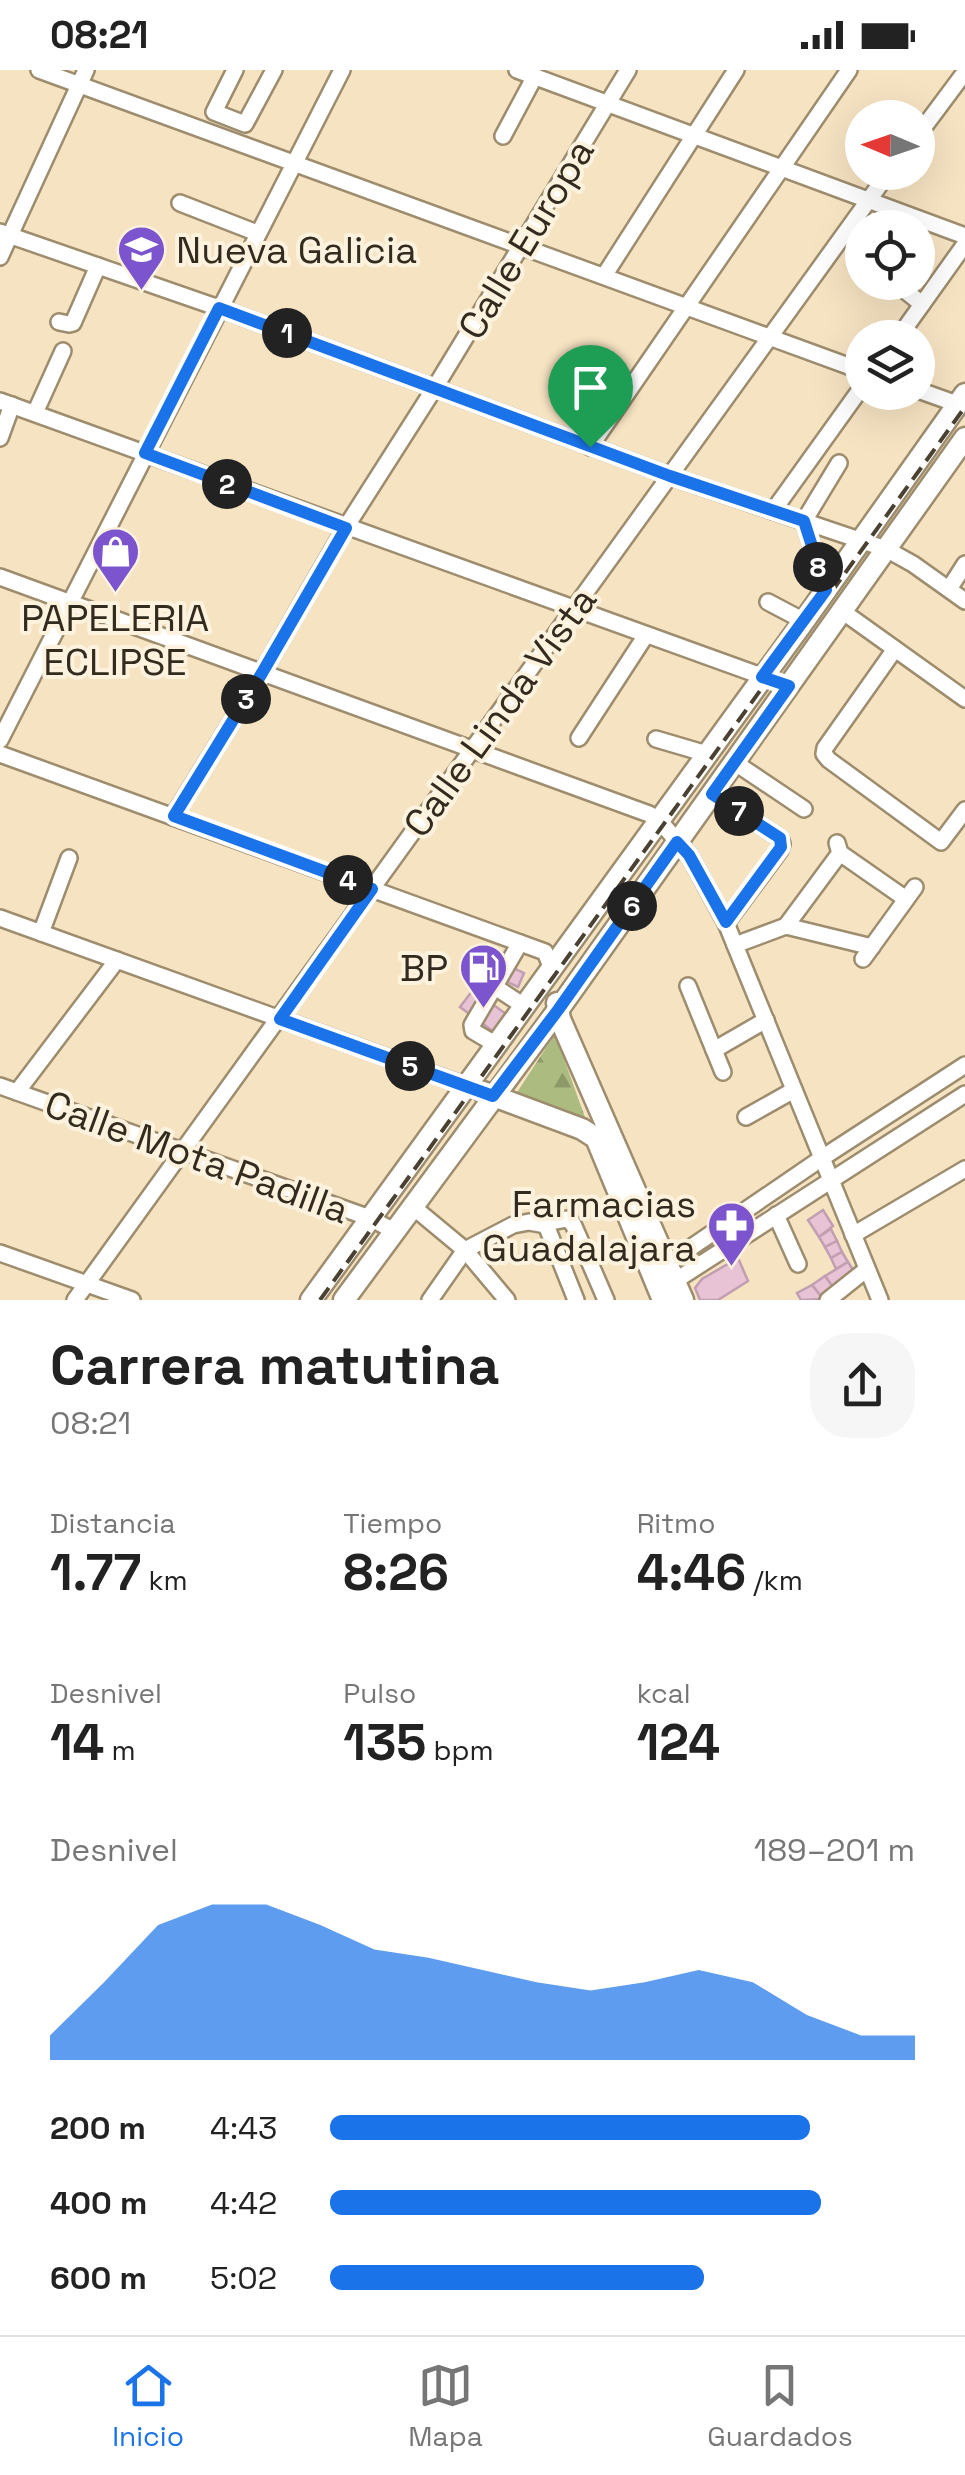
<!DOCTYPE html>
<html lang="es">
<head>
<meta charset="utf-8">
<style>
  :root { --surface:#fff; --page:#f6f6f6; --text:#222; --muted:#767676; --line:#e0e0e0; --accent:#1a73e8 }
  body { margin:0; font-family:"Space Grotesk",sans-serif; background:var(--page); color:var(--text); height:100vh; display:flex; flex-direction:column; font-size:38px; white-space:nowrap }
  * { box-sizing:border-box; margin:0 }
  p { font-size:32px; color:var(--muted) }
  .icon { flex:none; width:55px; height:55px; fill:none; stroke:currentColor; stroke-width:2; stroke-linecap:round; stroke-linejoin:round }
  .map { position:relative; height:1230px; overflow:hidden }
  .side { display:flex; flex-direction:column; background:var(--surface); flex:1 }
  .side>* { flex:none }
  .needle { width:65px; rotate:272deg }
  .buttons { position:absolute; left:845px; top:30px; display:grid; gap:20px }
  .buttons a { display:grid; place-items:center; width:90px; height:90px; border-radius:50%; background:var(--surface); box-shadow:0 10px 40px #0002; font-size:50px }
  .pin { position:absolute; display:grid; place-items:center; width:85px; height:85px; color:#fff; margin:-102px -42px; border-radius:50% 50% 50% 0; rotate:-45deg; box-shadow:0 0 10px #0007 }
  .pin .icon { rotate:45deg }
  .km { position:absolute; width:50px; height:50px; margin:-25px; border-radius:50%; background:#222; color:#fff; font-size:28px; line-height:50px; text-align:center }
  .round { display:grid; place-items:center; flex:none; width:105px; height:105px; border-radius:40px; background:var(--page) }
  .head { display:flex; align-items:center; justify-content:space-between; height:170px; padding:0 50px }
  h1 { font-size:55px; font-weight:700; line-height:75px }
  .metrics { display:grid; grid-template-columns:repeat(3,1fr); gap:15px; height:170px; padding:10px 50px }
  .metrics div { display:grid; align-content:center }
  .metrics b { font-size:50px; font-weight:700 }
  .metrics small { font-size:28px; font-weight:400 }
  .metrics p { font-size:28px }
  .chart { height:280px; padding:20px 50px }
  .chart p { display:flex; justify-content:space-between }
  .chart svg { width:100%; height:180px; margin-top:10px; fill:var(--accent); opacity:.7 }
  ul { padding:0 50px; list-style:none; font-size:32px }
  li { display:grid; grid-template-columns:160px 120px 1fr; align-items:center; height:75px }
  li i { height:25px; border-radius:12px; background:var(--accent) }
  .status { display:flex; justify-content:space-between; align-items:center; height:70px; padding:0 50px; background:var(--surface); direction:ltr }
  .status svg { height:28px; fill:currentColor }
  .menu { display:flex; justify-content:space-around; align-items:center; height:140px; border-top:2px solid var(--line); background:var(--surface); font-size:28px; color:var(--muted) }
  .menu a { display:grid; justify-items:center; gap:5px }
  .menu .on { color:var(--accent) }
  .map>svg:first-child { display:block }
</style>
</head>
<body>
<div class="status"><b>08:21</b><svg viewBox="0 0 49 12"><path d="M0 12V9h3v3zM5 12V6h3v6zM10 12V3h3v9zM15 12V0h3v12zM26 1h20v11H26zM47 4h2v5h-2z"/></svg></div>
<div class="map">
<svg width="965" height="1230" viewBox="0 0 965 1230">
  <defs>
    <pattern id="forest-firs" width="22" height="20" patternUnits="userSpaceOnUse" patternTransform="scale(2.5)"><rect width="22" height="20" fill="#acbc81"/><path d="M5 1l3.5 6h-7zM16 11l3.5 6h-7z" fill="#8d9969"/></pattern>
  </defs>
  <rect width="100%" height="100%" fill="#f6e3c2"/>
  <path fill="url(#forest-firs)" d="M555,964L586,1050L516,1024Z"/>
  <g fill="#e7c3d5" stroke="#c19eb0" stroke-width="2.5">
    <path d="M499,891L524,903L518,917L493,905Z"/>
    <path d="M473,920L506,944L494,962L460,937Z"/>
    <path d="M823,1140L833,1156L819,1167L808,1150Z"/>
    <path d="M831,1159L837,1171L825,1177L819,1167Z"/>
    <path d="M837,1171L842,1182L831,1188L825,1177Z"/>
    <path d="M842,1182L848,1192L836,1199L831,1188Z"/>
    <path d="M738,1188L748,1211L718,1230H700L695,1218L702,1209Z"/>
    <path d="M848,1192L857,1206L835,1220L825,1206Z"/>
    <path d="M825,1206L835,1220L823,1229L812,1215Z"/>
    <path d="M812,1215L823,1229L801,1230L797,1223Z"/>
  </g>
  <g fill="none" stroke-linecap="round" stroke-linejoin="round">
    <defs>
      <g id="minor">
        <path d="M39,0L862,301"/>
        <path d="M235,0L214,42L245,54L274,0"/>
        <path d="M517,0L965,166"/>
        <path d="M918,65L965,2"/>
        <path d="M503,66L535,6"/>
        <path d="M180,133L257,163"/>
        <path d="M0,162L219,238L670,406L886,479L913,494L965,531"/>
        <path d="M0,187L86,0"/>
        <path d="M604,206L736,0"/>
        <path d="M894,212L922,234"/>
        <path d="M59,252L69,254L73,253L98,196"/>
        <path d="M898,268L965,174"/>
        <path d="M918,320L957,334"/>
        <path d="M0,331L789,616"/>
        <path d="M35,343L63,281"/>
        <path d="M0,368L12,335"/>
        <path d="M590,377L849,0"/>
        <path d="M773,441L862,317"/>
        <path d="M0,507L649,744L658,749L689,785L726,853L880,1230"/>
        <path d="M949,519L965,494"/>
        <path d="M826,520L804,451L839,393"/>
        <path d="M768,532L804,551"/>
        <path d="M842,541L965,629"/>
        <path d="M895,579L825,678L824,684L829,690L941,772L965,740"/>
        <path d="M579,668L646,565"/>
        <path d="M656,669L707,684"/>
        <path d="M0,670L342,0"/>
        <path d="M0,684L545,882L552,899"/>
        <path d="M734,692L804,739"/>
        <path d="M712,724L780,768L782,774L780,780L726,853"/>
        <path d="M173,747L262,603L346,457L434,319L628,0"/>
        <path d="M837,773L840,783L906,829"/>
        <path d="M0,848L466,1016"/>
        <path d="M786,856L840,783"/>
        <path d="M41,863L69,788"/>
        <path d="M735,875L786,856L872,877"/>
        <path d="M863,889L915,817"/>
        <path d="M688,916L714,980L766,950"/>
        <path d="M495,917L524,936"/>
        <path d="M495,974L473,961L472,955L520,873"/>
        <path d="M714,980L723,1002"/>
        <path d="M0,1016L370,1148L394,1161"/>
        <path d="M17,1022L117,890"/>
        <path d="M746,1047L794,1020"/>
        <path d="M412,1136L465,1180L507,1230"/>
        <path d="M776,1145L798,1194"/>
        <path d="M546,1155L576,1230"/>
        <path d="M853,1165L965,1099"/>
        <path d="M0,1183L132,1230"/>
        <path d="M661,1198L822,1088L965,995"/>
        <path d="M667,1216L965,1024"/>
        <path d="M75,1230L889,102"/>
        <path d="M430,1230L465,1180L513,1155L529,1152L546,1155L551,1152L567,1149L573,1154L606,1230"/>
        <path d="M828,1230L867,1199"/>
      </g>
      <g id="major">
        <path d="M557,933L560,949L683,1230"/>
        <path d="M483,1022L582,1059L596,1068L663,1230"/>
        <path d="M311,1230L804,551L965,324"/>
        <path d="M344,1230L558,940L965,368"/>
      </g>
    </defs>
    <use href="#minor" stroke="#9d8d6e" stroke-width="20"/>
    <use href="#major" stroke="#9d8d6e" stroke-width="25"/>
    <use href="#minor" stroke="#fff" stroke-width="15"/>
    <use href="#major" stroke="#fff" stroke-width="20"/>
    <path stroke="#4a4132" stroke-width="4" stroke-dasharray="15 8" stroke-linecap="butt" d="M320,1230L965,337"/>
  </g>
  <g fill="none" stroke-linecap="round" stroke-linejoin="round">
    <defs>
      <path id="route" d="M219,238L670,406L804,451L826,520L762,607L789,616L712,724L780,768L781,777L726,852L689,785L677,772L558,940L493,1026L280,949L372,819L174,746L262,603L346,458L145,383Z"/>
    </defs>
    <use href="#route" stroke="#fff" stroke-width="20"/>
    <use href="#route" stroke="#1a73e8" stroke-width="12"/>
  </g>
  <defs>
    <symbol id="school-pin" viewBox="-11 -11 22 30"><path d="M0 17L-7.5 6A9.5 9.5 0 1 1 7.5 6Z" fill="#7c55ce" stroke="#fdf2de"/><path d="M0-5L7-2L0 1L-7-2ZM-4 1L0 2.5L4 1V4Q0 6-4 4Z" fill="#fff"/></symbol>
    <symbol id="shop-pin" viewBox="-11 -11 22 30"><path d="M0 17L-7.5 6A9.5 9.5 0 1 1 7.5 6Z" fill="#7c55ce" stroke="#fdf2de"/><path d="M-5-2.5h2.3a2.7 3.5 0 0 1 5.4 0H5L5.5 6h-11ZM-1.5-2.5h3a1.5 2.3 0 0 0-3 0Z" fill="#fff"/></symbol>
    <symbol id="fuel-pin" viewBox="-11 -11 22 30"><path d="M0 17L-7.5 6A9.5 9.5 0 1 1 7.5 6Z" fill="#7c55ce" stroke="#fdf2de"/><path d="M-5.5-6h7V0h2V4h1.3V-2.5L3-4.5l.8-.8L6-3V5H2.5V1h-1V6h-7ZM-4.2-4.7v3.2H.2V-4.7Z" fill="#fff"/></symbol>
    <symbol id="pharmacy-pin" viewBox="-11 -11 22 30"><path d="M0 17L-7.5 6A9.5 9.5 0 1 1 7.5 6Z" fill="#7c55ce" stroke="#fdf2de"/><path d="M-2-6h4v4h4v4h-4v4h-4v-4h-4v-4h4Z" fill="#fff"/></symbol>
  </defs>
  <g fill-rule="evenodd">
    <use href="#school-pin" x="114" y="152" width="55" height="75"/>
    <use href="#shop-pin" x="88" y="454" width="55" height="75"/>
    <use href="#fuel-pin" x="456" y="870" width="55" height="75"/>
    <use href="#pharmacy-pin" x="704" y="1128" width="55" height="75"/>
  </g>
  <g text-anchor="middle" dominant-baseline="central" stroke-width="8" stroke-linejoin="round" paint-order="stroke">
    <g font-size="38" fill="#322b1e" stroke="#fdf2de">
      <text transform="translate(526 169) rotate(-59)">Calle Europa</text>
      <text transform="translate(500 642) rotate(-54)">Calle Linda Vista</text>
      <text transform="translate(197 1087) rotate(20)">Calle Mota Padilla</text>
    </g>
    <g font-size="38" fill="#322b1e" stroke="#fdf2de" text-anchor="end">
      <text x="176" y="180" text-anchor="start">Nueva Galicia</text>
      <text x="115" y="548" text-anchor="middle">PAPELERIA<tspan x="115" dy="44">ECLIPSE</tspan></text>
      <text x="448" y="898">BP</text>
      <text x="696" y="1134">Farmacias<tspan x="696" dy="44">Guadalajara</tspan></text>
    </g>
  </g>
</svg>
<div class="buttons">
<a><svg class="needle" viewBox="-14 -14 28 28"><path d="M0-13l5 13h-10z" fill="#e53935"/><path d="M0 13l5-13h-10z" fill="#767676"/></svg></a>
<a><svg class="icon" aria-label="locate" viewBox="0 0 24 24"><circle cx="12" cy="12" r="6"/><path d="M12 2v4M12 18v4M2 12h4M18 12h4"/></svg></a>
<a><svg class="icon" aria-label="layers" viewBox="0 0 24 24"><path d="M12 4l9 5-9 5-9-5zM3 14l9 5 9-5"/></svg></a>
</div>
<div class="pin" style="left:590px;top:377px;background:#1e9e55"><svg class="icon" aria-label="arrive" viewBox="0 0 24 24"><path d="M6 21V4h12l-3 4 3 4H6"/></svg></div>
<b class="km" style="left:287px;top:263px">1</b>
<b class="km" style="left:227px;top:414px">2</b>
<b class="km" style="left:246px;top:629px">3</b>
<b class="km" style="left:348px;top:810px">4</b>
<b class="km" style="left:410px;top:996px">5</b>
<b class="km" style="left:632px;top:836px">6</b>
<b class="km" style="left:739px;top:741px">7</b>
<b class="km" style="left:818px;top:497px">8</b>
</div>
<section class="side">
<div class="head"><div><h1>Carrera matutina</h1><p>08:21</p></div><a class="round"><svg class="icon" aria-label="share" viewBox="0 0 24 24"><path d="M12 15V3M7 8l5-5 5 5M5 13v7h14v-7"/></svg></a></div>
<div class="metrics">
<div><p>Distancia</p><b>1.77<small> km</small></b></div>
<div><p>Tiempo</p><b>8:26</b></div>
<div><p>Ritmo</p><b>4:46<small> /km</small></b></div>
</div>
<div class="metrics">
<div><p>Desnivel</p><b>14<small> m</small></b></div>
<div><p>Pulso</p><b>135<small> bpm</small></b></div>
<div><p>kcal</p><b>124</b></div>
</div>
<div class="chart"><p><span>Desnivel</span>189–201 m</p>
<svg viewBox="0 0 160 44" preserveAspectRatio="none"><path d="M0 44V38L10 25L20 11L30 6L40 6L50 11L60 17L70 19L80 22L90 25L100 27L110 25L120 22L130 25L140 33L150 38L160 38V44z"/></svg>
</div>
<ul>
<li><b>200 m</b>4:43<i style="width:82%"></i></li>
<li><b>400 m</b>4:42<i style="width:84%"></i></li>
<li><b>600 m</b>5:02<i style="width:64%"></i></li>
</ul>
</section>
<nav class="menu">
<a class="on"><svg class="icon" aria-label="home" viewBox="0 0 24 24"><path d="M3 11l9-7 9 7M6 9v11h12V9"/></svg>Inicio</a>
<a><svg class="icon" aria-label="map" viewBox="0 0 24 24"><path d="M3 6l6-2 6 2 6-2v14l-6 2-6-2-6 2zM9 4v14M15 6v14"/></svg>Mapa</a>
<a><svg class="icon" aria-label="saved" viewBox="0 0 24 24"><path d="M7 4h10v16l-5-4-5 4z"/></svg>Guardados</a>
</nav>
</body>
</html>
